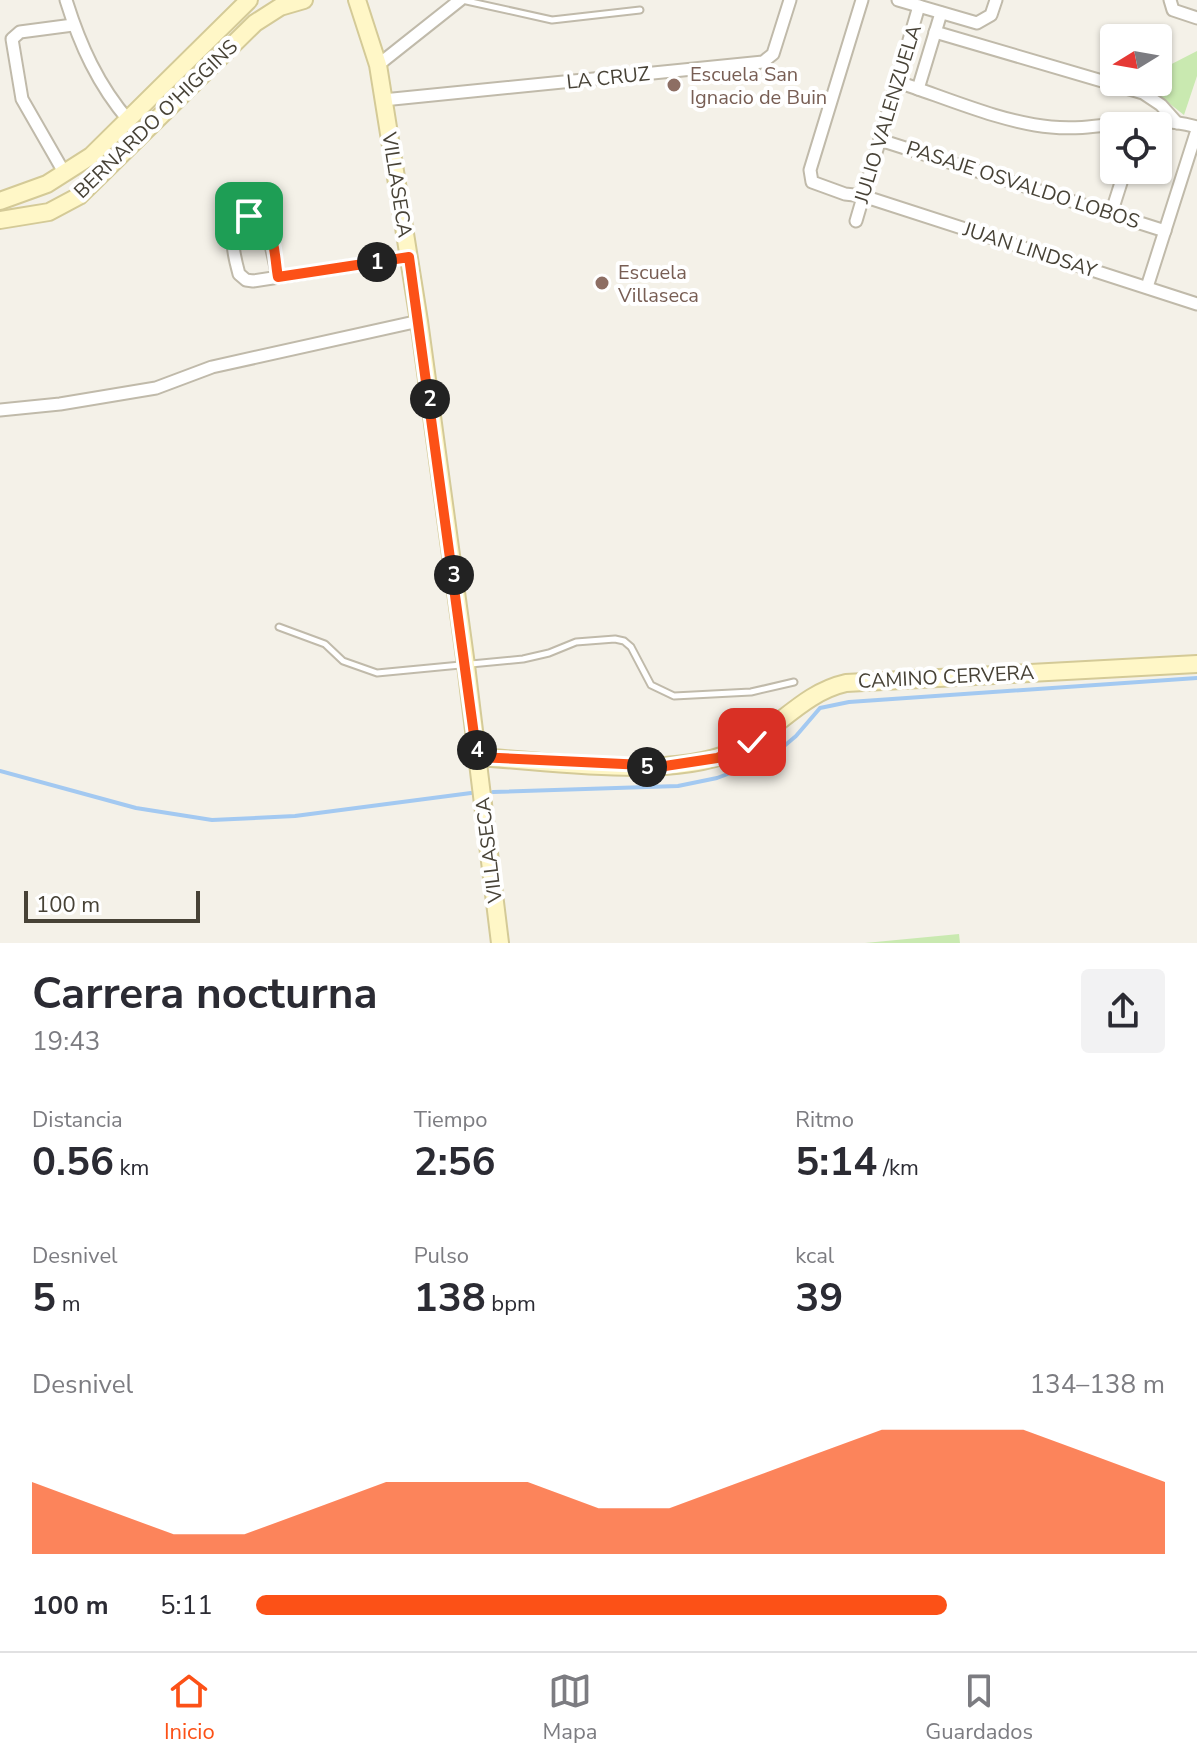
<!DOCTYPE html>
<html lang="es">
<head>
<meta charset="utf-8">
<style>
  :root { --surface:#fff; --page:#f2f2f3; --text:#2b2b33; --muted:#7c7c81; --line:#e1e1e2; --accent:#fc5117 }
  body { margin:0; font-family:"Nunito Sans",sans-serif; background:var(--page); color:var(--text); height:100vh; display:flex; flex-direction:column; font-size:30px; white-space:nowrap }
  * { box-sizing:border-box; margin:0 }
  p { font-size:26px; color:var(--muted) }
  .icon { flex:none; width:44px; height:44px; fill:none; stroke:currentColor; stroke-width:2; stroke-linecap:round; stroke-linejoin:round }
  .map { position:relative; height:943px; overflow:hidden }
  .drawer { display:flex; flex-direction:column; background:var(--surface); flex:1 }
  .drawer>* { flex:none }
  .needle { width:52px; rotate:259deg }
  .controls { position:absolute; left:1100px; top:24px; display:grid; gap:16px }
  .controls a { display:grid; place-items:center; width:72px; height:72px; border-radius:8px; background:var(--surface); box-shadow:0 2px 6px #0004; font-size:40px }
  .scale { position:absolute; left:24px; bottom:20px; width:176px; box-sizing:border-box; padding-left:8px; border:4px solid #474236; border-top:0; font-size:22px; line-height:28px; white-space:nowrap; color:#474236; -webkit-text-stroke:6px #fff; paint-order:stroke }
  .pin { position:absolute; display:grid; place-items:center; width:68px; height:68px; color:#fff; margin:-34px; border-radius:16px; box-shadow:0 4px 12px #0006 }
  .km { position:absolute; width:40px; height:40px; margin:-20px; border-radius:50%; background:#222; color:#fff; font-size:22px; line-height:40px; text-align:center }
  .round { display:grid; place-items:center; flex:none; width:84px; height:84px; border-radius:8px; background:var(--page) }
  .overview { display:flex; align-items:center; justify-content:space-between; height:136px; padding:0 32px }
  h1 { font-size:44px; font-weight:700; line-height:60px }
  .stats { display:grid; grid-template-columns:repeat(3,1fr); gap:12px; height:136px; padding:8px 32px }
  .stats div { display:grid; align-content:center }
  .stats b { font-size:40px; font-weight:700 }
  .stats small { font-size:22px; font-weight:400 }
  .stats p { font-size:22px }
  .chart { height:224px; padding:16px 32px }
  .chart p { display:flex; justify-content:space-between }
  .chart svg { width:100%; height:144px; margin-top:8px; fill:var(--accent); opacity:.7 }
  ul { padding:0 32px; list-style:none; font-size:26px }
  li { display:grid; grid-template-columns:128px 96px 1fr; align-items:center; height:60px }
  li i { height:20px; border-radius:10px; background:var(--accent) }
  .tab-bar { display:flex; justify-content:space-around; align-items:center; height:112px; border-top:2px solid var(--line); background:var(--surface); font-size:22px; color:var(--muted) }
  .tab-bar a { display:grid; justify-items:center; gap:4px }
  .tab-bar .on { color:var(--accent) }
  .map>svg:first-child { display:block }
</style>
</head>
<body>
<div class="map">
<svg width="1197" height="943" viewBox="0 0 1197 943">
  <rect width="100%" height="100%" fill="#f4f1e8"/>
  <g fill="#c9e9b0">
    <path d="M1197,51V76L1184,115L1151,89L1133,84L1158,82V71Z"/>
    <path d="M959,934L960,943H865Z"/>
  </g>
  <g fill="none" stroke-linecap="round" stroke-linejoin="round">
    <g stroke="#a3c9f1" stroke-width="4">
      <path d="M0,771L136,808L212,820L295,816L471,793"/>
      <path d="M493,792L678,786L717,778L770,758L796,736L820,708L849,702L1197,678"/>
    </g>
    <defs>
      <g id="lane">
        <path d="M462,0L552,20L640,10"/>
        <path d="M279,627L325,644L343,661L377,673L523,659L549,653L576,642L615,639L624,641L631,647L651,685L674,696L751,692L794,682"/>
      </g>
      <g id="street">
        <path d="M66,0C80,45 98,85 129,121"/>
        <path d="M862,0L810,170L812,182L845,194L863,196L1197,304"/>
        <path d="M898,0L977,23L991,15L996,0"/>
        <path d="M1170,0L1173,10L1197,18"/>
        <path d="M935,32L1143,93L1161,105L1177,123"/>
        <path d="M378,65L460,0"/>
        <path d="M898,82C944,97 1003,123 1051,127C1103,132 1142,112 1197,127"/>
        <path d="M918,89L941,13"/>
        <path d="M383,100L763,62L773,54L790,0"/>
        <path d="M880,140L1165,231"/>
        <path d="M65,174L22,99L12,39L20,32L73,25"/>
        <path d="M1111,214L1125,170"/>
        <path d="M856,221L919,6"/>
        <path d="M278,277L266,222L254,216C224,221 233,252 239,274L246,280L253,281L409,257"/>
        <path d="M1147,287L1197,130"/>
        <path d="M0,410L60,404L156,388L212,367L419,321"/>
      </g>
      <g id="secondary">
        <path d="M357,0L378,65L419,321L466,665L500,943"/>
        <path d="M0,201L47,184L91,156L249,0"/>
        <path d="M0,220L49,212L79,196L255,23L280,7L304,0"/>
        <path d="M477,757C549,761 668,780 732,752C774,734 801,693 846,683L1197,664"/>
      </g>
    </defs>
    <use href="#lane" stroke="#c0baaa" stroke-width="9"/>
    <use href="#street" stroke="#c0baaa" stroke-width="15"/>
    <use href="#secondary" stroke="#d4ca97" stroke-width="20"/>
    <use href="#lane" stroke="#fff" stroke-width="5"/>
    <use href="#street" stroke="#fff" stroke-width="11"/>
    <use href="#secondary" stroke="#fff7c7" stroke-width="16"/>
  </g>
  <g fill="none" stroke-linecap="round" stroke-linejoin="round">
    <defs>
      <path id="route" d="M249,216C276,215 274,257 278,277L409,257L477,757L665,766L717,758L752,742"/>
    </defs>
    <use href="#route" stroke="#fff" stroke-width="16"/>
    <use href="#route" stroke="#fc5117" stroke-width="10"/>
  </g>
  <g fill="#8d6e63" stroke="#fff" stroke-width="3">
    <circle cx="674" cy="85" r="8"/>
    <circle cx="602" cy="283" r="8"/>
  </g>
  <g text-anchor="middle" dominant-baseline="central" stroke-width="8" stroke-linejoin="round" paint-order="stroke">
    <g font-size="20" fill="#785e54" stroke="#fff" text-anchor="start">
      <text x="690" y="74">Escuela San<tspan x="690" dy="23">Ignacio de Buin</tspan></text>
      <text x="618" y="272">Escuela<tspan x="618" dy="23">Villaseca</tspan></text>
    </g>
    <g font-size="20" fill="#474236" stroke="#fff">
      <text transform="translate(608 78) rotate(-6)">LA CRUZ</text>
      <text transform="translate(888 114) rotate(-73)">JULIO VALENZUELA</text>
      <text transform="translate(156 119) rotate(-44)">BERNARDO O'HIGGINS</text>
      <text transform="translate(397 185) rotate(81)">VILLASECA</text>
      <text transform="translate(1023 185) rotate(18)">PASAJE OSVALDO LOBOS</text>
      <text transform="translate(1030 250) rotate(18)">JUAN LINDSAY</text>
      <text transform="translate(946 677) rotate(-3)">CAMINO CERVERA</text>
      <text transform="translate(489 850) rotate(-97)">VILLASECA</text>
    </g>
  </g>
</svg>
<div class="controls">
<a><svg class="needle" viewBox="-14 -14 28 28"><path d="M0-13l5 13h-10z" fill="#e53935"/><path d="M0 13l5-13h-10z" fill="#7c7c81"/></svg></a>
<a><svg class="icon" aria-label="locate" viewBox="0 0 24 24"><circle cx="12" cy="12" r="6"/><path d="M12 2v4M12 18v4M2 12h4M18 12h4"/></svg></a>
</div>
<div class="scale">100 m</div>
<div class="pin" style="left:249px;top:216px;background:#1e9e55"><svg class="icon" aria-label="arrive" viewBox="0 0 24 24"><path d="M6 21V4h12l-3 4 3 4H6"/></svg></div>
<div class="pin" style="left:752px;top:742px;background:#d93025"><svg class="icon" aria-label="check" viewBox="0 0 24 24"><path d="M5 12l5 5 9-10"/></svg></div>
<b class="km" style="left:377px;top:262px">1</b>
<b class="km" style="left:430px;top:399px">2</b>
<b class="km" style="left:454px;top:575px">3</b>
<b class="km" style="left:477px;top:750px">4</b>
<b class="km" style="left:647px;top:767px">5</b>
</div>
<section class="drawer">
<div class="overview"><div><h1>Carrera nocturna</h1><p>19:43</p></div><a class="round"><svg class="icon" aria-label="share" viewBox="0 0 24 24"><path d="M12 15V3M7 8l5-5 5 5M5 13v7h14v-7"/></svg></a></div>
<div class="stats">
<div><p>Distancia</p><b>0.56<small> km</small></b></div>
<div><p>Tiempo</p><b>2:56</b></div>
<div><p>Ritmo</p><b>5:14<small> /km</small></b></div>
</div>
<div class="stats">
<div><p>Desnivel</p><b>5<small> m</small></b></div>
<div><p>Pulso</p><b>138<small> bpm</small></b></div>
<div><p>kcal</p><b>39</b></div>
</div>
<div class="chart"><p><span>Desnivel</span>134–138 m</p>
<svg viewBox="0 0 160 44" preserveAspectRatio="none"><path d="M0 44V22L10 30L20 38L30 38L40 30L50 22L60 22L70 22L80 30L90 30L100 22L110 14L120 6L130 6L140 6L150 14L160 22V44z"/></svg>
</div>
<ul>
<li><b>100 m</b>5:11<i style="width:76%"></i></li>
</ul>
</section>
<nav class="tab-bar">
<a class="on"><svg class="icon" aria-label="home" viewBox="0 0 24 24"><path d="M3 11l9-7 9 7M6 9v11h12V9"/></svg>Inicio</a>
<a><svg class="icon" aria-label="map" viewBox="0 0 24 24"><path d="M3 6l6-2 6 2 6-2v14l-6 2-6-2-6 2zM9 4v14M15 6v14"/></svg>Mapa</a>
<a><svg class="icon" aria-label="saved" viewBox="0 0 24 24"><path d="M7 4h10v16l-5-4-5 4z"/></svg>Guardados</a>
</nav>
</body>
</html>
